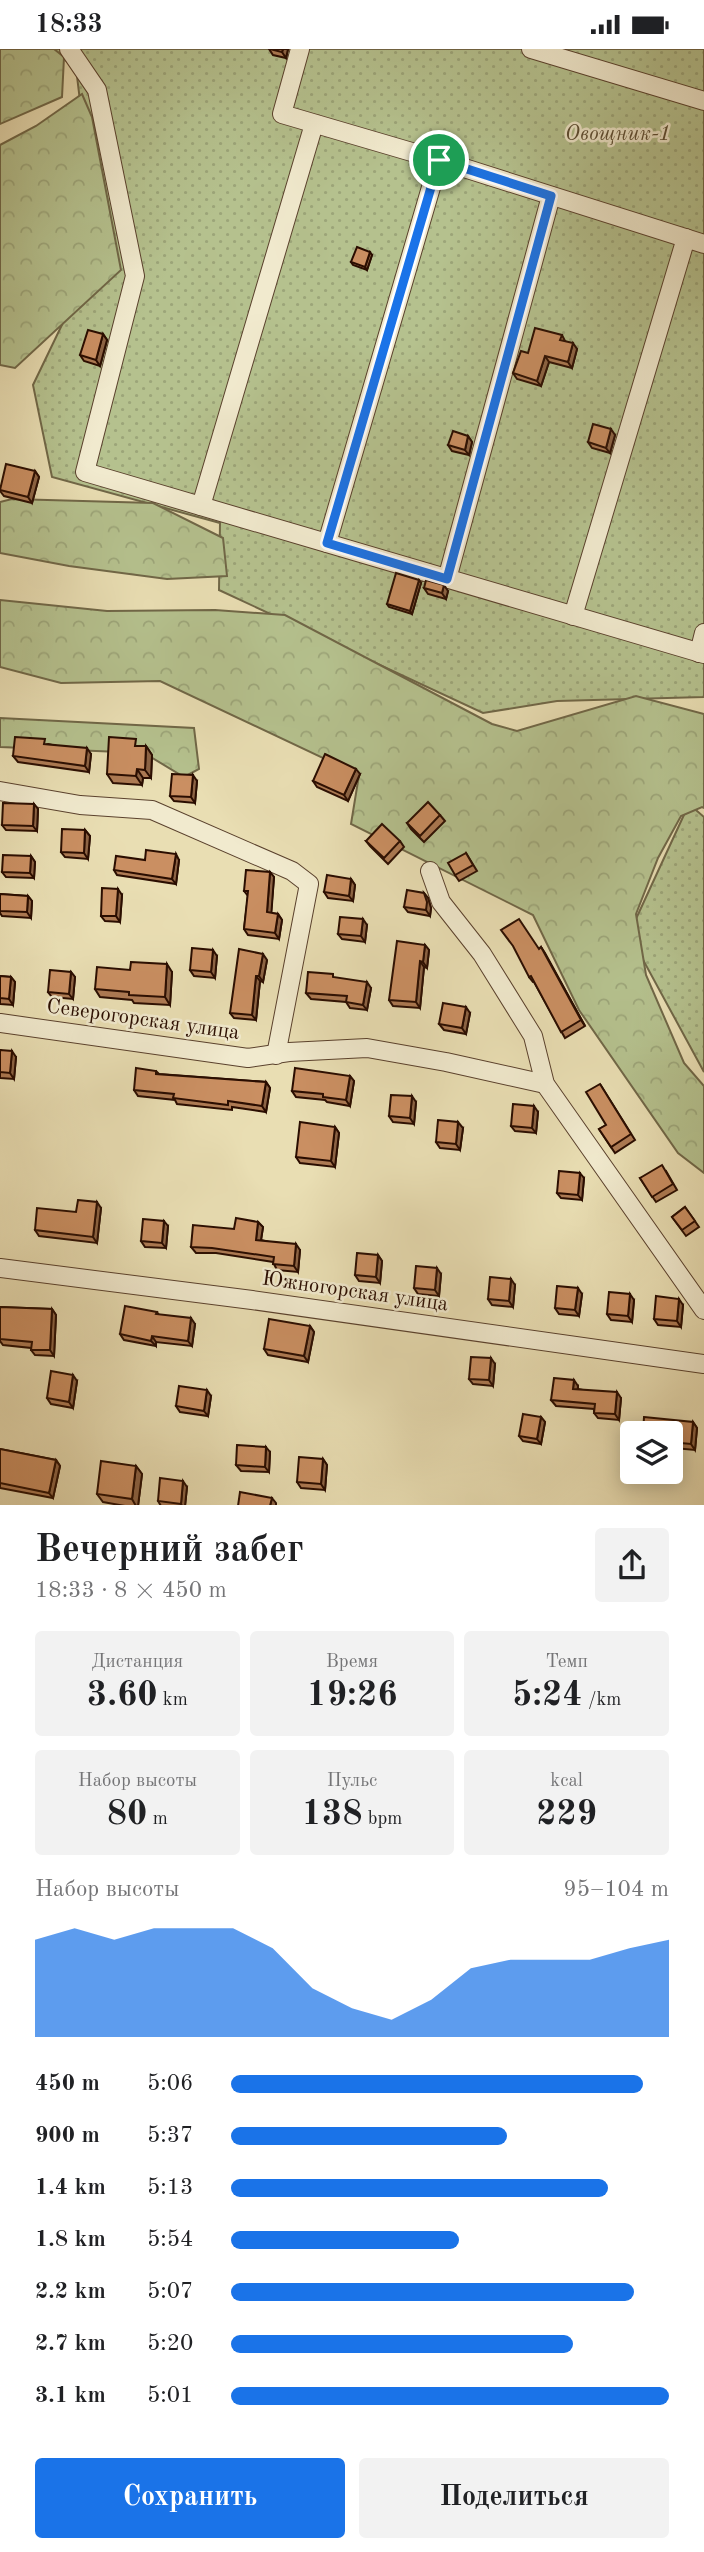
<!DOCTYPE html>
<html lang="ru">
<head>
<meta charset="utf-8">
<style>
  :root { --surface:#fff; --page:#f2f2f2; --text:#202124; --muted:#757577; --accent:#1a73e8 }
  body { margin:0; font-family:"Old Standard TT",serif; background:var(--page); color:var(--text); height:100vh; display:flex; flex-direction:column; font-size:26px; white-space:nowrap }
  * { box-sizing:border-box; margin:0 }
  p { font-size:23px; color:var(--muted) }
  .icon { flex:none; width:38px; height:38px; fill:none; stroke:currentColor; stroke-width:2; stroke-linecap:round; stroke-linejoin:round }
  .map { position:relative; height:1456px; overflow:hidden }
  .details { display:flex; flex-direction:column; background:var(--surface); flex:1 }
  .details>* { flex:none }
  .controls { position:absolute; left:620px; top:1372px; display:grid; gap:14px }
  .controls a { display:grid; place-items:center; width:63px; height:63px; border-radius:7px; background:var(--surface); box-shadow:0 4px 18px #0003; font-size:35px }
  .pin { position:absolute; display:grid; place-items:center; width:60px; height:60px; color:#fff; margin:-30px; border:4px solid #fff; border-radius:50%; box-shadow:0 2px 7px #0007 }
  .round { display:grid; place-items:center; flex:none; width:74px; height:74px; border-radius:7px; background:var(--page) }
  .headline { display:flex; align-items:center; justify-content:space-between; height:119px; padding:0 35px }
  h1 { font-size:38px; font-weight:600; line-height:52px }
  .stats { display:grid; grid-template-columns:repeat(3,1fr); gap:10px; height:119px; padding:7px 35px }
  .stats div { display:grid; align-content:center; border-radius:7px; background:var(--page); text-align:center }
  .stats b { font-size:35px; font-weight:600 }
  .stats small { font-size:19px; font-weight:400 }
  .stats p { font-size:19px }
  .chart { height:196px; padding:14px 35px }
  .chart p { display:flex; justify-content:space-between }
  .chart svg { width:100%; height:126px; margin-top:7px; fill:var(--accent); opacity:.7 }
  .button { display:flex; gap:14px; margin-top:auto; padding:14px 35px }
  .button a { flex:1; height:80px; border-radius:7px; background:var(--accent); color:#fff; font-size:28px; font-weight:600; line-height:80px; text-align:center }
  .button a+a { background:var(--page); color:var(--text) }
  ul { padding:0 35px; list-style:none; font-size:23px }
  li { display:grid; grid-template-columns:112px 84px 1fr; align-items:center; height:52px }
  li i { height:18px; border-radius:9px; background:var(--accent) }
  .status { display:flex; justify-content:space-between; align-items:center; height:49px; padding:0 35px; background:var(--surface); direction:ltr }
  .status svg { height:19px; fill:currentColor }
  .map>svg:first-child { display:block }
</style>
</head>
<body>
<div class="status"><b>18:33</b><svg viewBox="0 0 49 12"><path d="M0 12V9h3v3zM5 12V6h3v6zM10 12V3h3v9zM15 12V0h3v12zM26 1h20v11H26zM47 4h2v5h-2z"/></svg></div>
<div class="map">
<svg width="704" height="1457" viewBox="0 0 704 1457">
  <defs>
    <pattern id="green-dots" width="8" height="8" patternUnits="userSpaceOnUse" patternTransform="scale(1.75)"><rect width="8" height="8" fill="#b5c18e"/><path d="M2 2h.1M6 6h.1" fill="none" stroke="#9ca579" stroke-width="1.8" stroke-linecap="round"/></pattern>
    <pattern id="forest-crowns" width="20" height="18" patternUnits="userSpaceOnUse" patternTransform="scale(1.75)"><rect width="20" height="18" fill="#b5c18e"/><path d="M2 6a3 3 0 1 1 6 0M12 15a3 3 0 1 1 6 0" fill="none" stroke="#9ca579"/></pattern>
  </defs>
  <rect width="100%" height="100%" fill="#e9deb3"/>
  <filter id="stains"><feTurbulence type="fractalNoise" baseFrequency=".00286" numOctaves="4"/><feColorMatrix values="0 0 0 0 .2 0 0 0 0 .09 0 0 0 0 .02 0 0 0 .5 -.17"/></filter>
  <radialGradient id="worn" r=".72"><stop offset=".6" stop-color="#630" stop-opacity="0"/><stop offset="1" stop-color="#630" stop-opacity=".3"/></radialGradient>
  <g fill="url(#green-dots)" stroke="#706747" stroke-width="2">
    <path d="M50,0H704V648L557,652L483,664L219,541L220,474L52,428L33,336L98,201L76,19Z"/>
    <path d="M689,755L704,768V1023L629,885Z"/>
  </g>
  <g fill="url(#forest-crowns)" stroke="#706747" stroke-width="2">
    <path d="M0,0H54L64,8L62,48L0,75Z"/>
    <path d="M82,45L92,68L121,221L15,319L0,316V96L36,77Z"/>
    <path d="M12,450L153,454L223,489L227,527L167,530L69,517L0,504V453Z"/>
    <path d="M0,551L107,562L215,561L285,566L492,675L517,682L636,647L704,665V759L702,758L681,767L658,809L636,865L646,926L684,1014L704,1037V1124L678,1104L579,961L533,866L351,775L359,726L160,632L61,634L0,618Z"/>
    <path d="M0,669L194,679L199,720L184,728L144,704L0,698Z"/>
  </g>
  <g fill="none" stroke-linecap="round" stroke-linejoin="round">
    <defs>
      <g id="minor">
        <path d="M69,0L97,41L135,227L85,423L704,605"/>
        <path d="M300,0L282,65L439,111L704,195"/>
        <path d="M531,0L704,52"/>
        <path d="M201,457L314,75"/>
        <path d="M327,494L439,111"/>
        <path d="M447,530L551,147"/>
        <path d="M573,567L686,189"/>
        <path d="M699,604L704,584"/>
        <path d="M0,742L80,756L152,761L292,822L309,835L276,1006"/>
        <path d="M430,822L441,853L482,905L533,987L545,1035L704,1261"/>
        <path d="M0,974L248,1009L289,1003L367,999L446,1013L545,1035"/>
        <path d="M0,1219L252,1251L704,1315"/>
      </g>
    </defs>
    <use href="#minor" stroke="#5a412d" stroke-width="20"/>
    <use href="#minor" stroke="#f1eace" stroke-width="18"/>
  </g>
  <g fill="#ae7b54" stroke="#2a0d00" stroke-width="2">
    <path d="M269,0H288L286,9L273,6Z"/>
    <path d="M372,206L367,221L353,216L351,213Z"/>
    <path d="M103,285L107,291L100,317L84,312L80,306Z"/>
    <path d="M562,286L565,292L577,300L572,319L549,313L541,337L517,330L513,324L528,304Z"/>
    <path d="M615,386L610,404L592,399L588,393Z"/>
    <path d="M468,387L472,393L469,406L452,402L448,396Z"/>
    <path d="M35,422L39,428L32,454L4,447L0,442Z"/>
    <path d="M421,534L412,565L389,558L387,555Z"/>
    <path d="M424,539L448,542L446,550L428,545Z"/>
    <path d="M48,695L91,705L89,723L18,713L13,707Z"/>
    <path d="M140,697H146L152,706L151,729H143L142,736L113,734L107,725Z"/>
    <path d="M360,725L348,752L317,738L313,732Z"/>
    <path d="M197,732L195,754L174,752L170,747Z"/>
    <path d="M34,755L38,760L37,782L6,781L2,776Z"/>
    <path d="M440,766L445,772L424,793L411,780L407,774Z"/>
    <path d="M85,781L90,787L88,810L65,808L61,803Z"/>
    <path d="M366,792H400L404,798L388,815L370,797Z"/>
    <path d="M466,804L477,822L459,832L455,826Z"/>
    <path d="M31,807L35,813L34,829L6,828L2,823Z"/>
    <path d="M145,811H179L176,835L117,826L114,821Z"/>
    <path d="M270,823L274,828L271,864L278,865L282,871L279,890L248,886L244,880L248,847L244,842Z"/>
    <path d="M351,830L355,836L353,852L328,849L324,843Z"/>
    <path d="M424,844L428,849L431,859L430,867L408,863L404,858Z"/>
    <path d="M0,845L28,847L32,852L31,869L2,867L0,864Z"/>
    <path d="M122,846L120,873L105,872L101,867Z"/>
    <path d="M367,876L365,893L342,890L338,885Z"/>
    <path d="M425,896L429,901L427,919L424,918L420,959L393,957L389,951Z"/>
    <path d="M541,898L585,977L565,989L534,933H533L529,928L539,900Z"/>
    <path d="M217,907L215,929L194,927L190,921Z"/>
    <path d="M267,911L263,933L260,932L256,971L234,969L230,964Z"/>
    <path d="M130,921L172,923L170,956L134,954L132,951L100,948L95,940Z"/>
    <path d="M71,923L75,928L73,950L52,948L48,943Z"/>
    <path d="M0,927L11,928L15,933L13,956L0,955Z"/>
    <path d="M336,929L371,939L367,961L350,959L346,953L311,950L306,944Z"/>
    <path d="M470,964L466,985L444,981L439,975Z"/>
    <path d="M0,1001L16,1008L14,1030L0,1029Z"/>
    <path d="M156,1022L159,1025L266,1033L270,1039L266,1063L232,1058V1061L177,1055L175,1051L138,1047L134,1041Z"/>
    <path d="M350,1027L354,1032L350,1057L327,1053L325,1051L296,1048L292,1042Z"/>
    <path d="M600,1035L635,1091L615,1104L599,1080L606,1076Z"/>
    <path d="M416,1053L414,1075L393,1073L389,1067Z"/>
    <path d="M538,1063L536,1084L515,1082L511,1077Z"/>
    <path d="M335,1078L339,1084L335,1118L300,1114L296,1108Z"/>
    <path d="M463,1079L460,1101L440,1099L436,1093Z"/>
    <path d="M666,1122L677,1141L656,1153L640,1129Z"/>
    <path d="M584,1129L582,1151L561,1149L557,1144Z"/>
    <path d="M685,1158L699,1178L686,1187L672,1168Z"/>
    <path d="M101,1159L97,1194L39,1187L35,1181L76,1163Z"/>
    <path d="M258,1173L263,1178L261,1191L300,1201L298,1223L277,1221L273,1213L216,1204H196L191,1198L234,1180Z"/>
    <path d="M168,1177L166,1199L145,1198L141,1192Z"/>
    <path d="M378,1206L382,1212L380,1234L359,1232L355,1226Z"/>
    <path d="M441,1225L439,1247L418,1245L414,1239Z"/>
    <path d="M515,1236L513,1258L492,1256L488,1250Z"/>
    <path d="M582,1245L579,1267L559,1265L555,1259Z"/>
    <path d="M634,1251L632,1273L611,1271L607,1265Z"/>
    <path d="M683,1256L681,1278L658,1276L654,1270Z"/>
    <path d="M0,1258L52,1260L56,1266L54,1307L35,1306L31,1301V1299L3,1296L0,1292Z"/>
    <path d="M157,1263L159,1266L195,1275L192,1297L156,1293V1297L124,1291L120,1285Z"/>
    <path d="M310,1277L314,1283L308,1313L268,1306L264,1300Z"/>
    <path d="M495,1315L493,1337L473,1335L469,1330Z"/>
    <path d="M77,1332L73,1359L51,1355L47,1349Z"/>
    <path d="M578,1337V1340L621,1349L619,1371L598,1369L594,1364V1360L556,1357L551,1351Z"/>
    <path d="M211,1347L208,1367L180,1363L176,1357Z"/>
    <path d="M541,1368L545,1373L541,1395L523,1392L519,1387Z"/>
    <path d="M693,1373L697,1379L695,1401L674,1399L670,1395V1384Z"/>
    <path d="M0,1400L56,1411L60,1417L53,1449L0,1439Z"/>
    <path d="M270,1403L269,1423L241,1422L236,1416Z"/>
    <path d="M323,1410L327,1416L325,1441L301,1439L297,1433Z"/>
    <path d="M136,1417L142,1425L138,1457H125L103,1453L97,1445Z"/>
    <path d="M187,1438L185,1457H161L158,1452Z"/>
  </g>
  <g fill="#8d6445" stroke="#2a0d00" stroke-width="2">
    <path d="M283,0H288L286,9L282,3Z"/>
    <path d="M370,203L372,206L367,221L365,218Z"/>
    <path d="M103,285L107,291L100,317L96,311Z"/>
    <path d="M573,294L577,300L572,319L568,313Z"/>
    <path d="M545,307L549,313L541,337L537,332Z"/>
    <path d="M611,380L615,386L610,404L606,399Z"/>
    <path d="M468,387L472,393L469,406L465,401Z"/>
    <path d="M35,422L39,428L32,454L28,448Z"/>
    <path d="M419,531L421,534L412,565L410,562Z"/>
    <path d="M444,536L448,542L446,550L442,544Z"/>
    <path d="M146,697L152,706L151,729L145,721Z"/>
    <path d="M87,699L91,705L89,723L85,717Z"/>
    <path d="M137,720L143,729L142,736L136,727Z"/>
    <path d="M356,720L360,725L348,752L344,746Z"/>
    <path d="M193,726L197,732L195,754L191,748Z"/>
    <path d="M34,755L38,760L37,782L33,777Z"/>
    <path d="M85,781L90,787L88,810L84,804Z"/>
    <path d="M176,805L179,811L176,835L172,830Z"/>
    <path d="M31,807L35,813L34,829L30,824Z"/>
    <path d="M270,823L274,828L271,869L267,863Z"/>
    <path d="M351,830L355,836L353,852L349,847Z"/>
    <path d="M118,840L122,846L120,873L116,867Z"/>
    <path d="M424,844L428,849L431,859L430,867L426,861Z"/>
    <path d="M28,847L32,852L31,869L27,863Z"/>
    <path d="M278,865L282,871L279,890L275,884Z"/>
    <path d="M363,870L367,876L365,893L361,887Z"/>
    <path d="M425,896L429,901L427,919L423,913Z"/>
    <path d="M541,898L545,904L585,977L581,971Z"/>
    <path d="M213,901L217,907L215,929L211,923Z"/>
    <path d="M263,905L267,911L263,933L259,927Z"/>
    <path d="M420,912L424,918L420,959L416,953Z"/>
    <path d="M167,915L172,923L170,956L165,948Z"/>
    <path d="M71,923L75,928L73,950L69,945Z"/>
    <path d="M256,927L260,932L256,971L252,966Z"/>
    <path d="M11,928L15,933L13,956L9,950Z"/>
    <path d="M367,933L371,939L367,961L363,956Z"/>
    <path d="M466,958L470,964L466,985L462,979Z"/>
    <path d="M12,1002L16,1008L14,1030L10,1024Z"/>
    <path d="M350,1027L354,1032L350,1057L346,1051Z"/>
    <path d="M266,1033L270,1039L266,1063L262,1057Z"/>
    <path d="M412,1047L416,1053L414,1075L410,1069Z"/>
    <path d="M534,1057L538,1063L536,1084L532,1079Z"/>
    <path d="M458,1073L463,1079L460,1101L456,1095Z"/>
    <path d="M335,1078L339,1084L335,1118L331,1112Z"/>
    <path d="M580,1124L584,1129L582,1151L578,1146Z"/>
    <path d="M97,1153L101,1159L97,1194L93,1188Z"/>
    <path d="M164,1172L168,1177L166,1199L162,1194Z"/>
    <path d="M258,1173L263,1178L260,1197L256,1191Z"/>
    <path d="M296,1195L300,1201L298,1223L294,1217Z"/>
    <path d="M378,1206L382,1212L380,1234L376,1228Z"/>
    <path d="M437,1219L441,1225L439,1247L435,1241Z"/>
    <path d="M511,1230L515,1236L513,1258L509,1252Z"/>
    <path d="M578,1239L582,1245L579,1267L575,1261Z"/>
    <path d="M630,1245L634,1251L632,1273L628,1267Z"/>
    <path d="M679,1250L683,1256L681,1278L677,1272Z"/>
    <path d="M52,1260L56,1266L54,1307L50,1301Z"/>
    <path d="M191,1269L195,1275L192,1297L188,1292Z"/>
    <path d="M310,1277L314,1283L308,1313L304,1307Z"/>
    <path d="M152,1287L156,1293V1297L151,1292Z"/>
    <path d="M491,1309L495,1315L493,1337L489,1331Z"/>
    <path d="M73,1326L77,1332L73,1359L69,1353Z"/>
    <path d="M574,1331L578,1337L577,1346L573,1340Z"/>
    <path d="M207,1341L211,1347L208,1367L204,1362Z"/>
    <path d="M617,1343L621,1349L619,1371L615,1365Z"/>
    <path d="M541,1368L545,1373L541,1395L537,1390Z"/>
    <path d="M693,1373L697,1379L695,1401L691,1395Z"/>
    <path d="M266,1398L270,1403L269,1423L265,1418Z"/>
    <path d="M323,1410L327,1416L325,1441L321,1435Z"/>
    <path d="M56,1411L60,1417L53,1449L49,1444Z"/>
    <path d="M136,1417L142,1425L138,1457H136L132,1450Z"/>
    <path d="M183,1432L187,1438L185,1457H182L181,1455Z"/>
    <path d="M272,1449L276,1454V1457H270Z"/>
  </g>
  <g fill="#ca8f62" stroke="#2a0d00" stroke-width="2">
    <path d="M270,0H283L282,3Z"/>
    <path d="M357,198L370,203L365,218L351,213Z"/>
    <path d="M535,279L562,286L560,291L573,294L568,313L545,307L537,332L513,324L521,302L528,304Z"/>
    <path d="M88,281L103,285L96,311L80,306Z"/>
    <path d="M593,375L611,380L606,399L588,393Z"/>
    <path d="M453,382L468,387L465,401L448,396Z"/>
    <path d="M6,415L35,422L28,448L0,441Z"/>
    <path d="M396,524L419,531L410,562L387,555Z"/>
    <path d="M426,531L444,536L442,544L424,539Z"/>
    <path d="M15,688L45,690L44,695L87,699L85,717L13,707Z"/>
    <path d="M109,688L136,690L135,697H146L145,721L137,720L136,727L107,725Z"/>
    <path d="M325,705L356,720L344,746L313,732Z"/>
    <path d="M172,725L193,726L191,748L170,747Z"/>
    <path d="M428,753L440,766L420,787L407,774Z"/>
    <path d="M3,754L34,755L33,777L2,776Z"/>
    <path d="M382,775L400,792L384,809L366,792Z"/>
    <path d="M62,780L85,781L84,804L61,803Z"/>
    <path d="M146,801L176,805L172,830L114,821L116,807L145,811Z"/>
    <path d="M466,804L473,816L455,826L448,814Z"/>
    <path d="M3,806L31,807L30,824L2,823Z"/>
    <path d="M246,821L270,823L267,863L278,865L275,884L244,880L248,842H244Z"/>
    <path d="M327,826L351,830L349,847L324,843Z"/>
    <path d="M102,839L118,840L116,867H101Z"/>
    <path d="M407,841L424,844L427,853L426,861L404,858Z"/>
    <path d="M0,845L28,847L27,863L0,862Z"/>
    <path d="M340,868L363,870L361,887L338,885Z"/>
    <path d="M519,870L539,900L541,898L581,971L561,983L531,927L529,928L513,897L501,881Z"/>
    <path d="M397,892L425,896L423,913L420,912L416,953L389,951Z"/>
    <path d="M192,899L213,901L211,923L190,921Z"/>
    <path d="M239,900L263,905L259,927H256L252,966L230,964Z"/>
    <path d="M131,913L167,915L165,948L129,946V943L95,940L97,918L130,921Z"/>
    <path d="M50,921L71,923L69,945L48,943Z"/>
    <path d="M308,923L333,925V928L367,933L363,956L346,953L347,947L306,944Z"/>
    <path d="M0,927L11,928L9,950L0,949Z"/>
    <path d="M443,954L466,958L462,979L439,975Z"/>
    <path d="M0,1001L12,1002L10,1024L0,1023Z"/>
    <path d="M136,1019L156,1022V1025L266,1033L262,1057L228,1052V1056L173,1049L174,1045L134,1041Z"/>
    <path d="M295,1019L350,1027L346,1051L323,1048V1045L292,1042Z"/>
    <path d="M600,1035L631,1085L611,1098L599,1080L606,1076L586,1043Z"/>
    <path d="M391,1046L412,1047L410,1069L389,1067Z"/>
    <path d="M513,1055L534,1057L532,1079L511,1077Z"/>
    <path d="M438,1071L458,1073L456,1095L436,1093Z"/>
    <path d="M300,1073L335,1078L331,1112L296,1108Z"/>
    <path d="M662,1116L673,1135L652,1148L640,1129Z"/>
    <path d="M559,1122L580,1124L578,1146L557,1144Z"/>
    <path d="M78,1151L97,1153L93,1188L35,1181L37,1159L76,1163Z"/>
    <path d="M685,1158L695,1172L682,1181L672,1168Z"/>
    <path d="M236,1169L258,1173L256,1191L296,1195L294,1217L273,1215L274,1208L212,1199L191,1198L193,1176L234,1180Z"/>
    <path d="M143,1170L164,1172L162,1194L141,1192Z"/>
    <path d="M357,1204L378,1206L376,1228L355,1226Z"/>
    <path d="M416,1217L437,1219L435,1241L414,1239Z"/>
    <path d="M490,1228L511,1230L509,1252L488,1250Z"/>
    <path d="M557,1237L578,1239L575,1261L555,1259Z"/>
    <path d="M609,1243L630,1245L628,1267L607,1265Z"/>
    <path d="M656,1247L679,1250L677,1272L654,1270Z"/>
    <path d="M125,1257L157,1263L156,1265L191,1269L188,1292L152,1287L151,1292L120,1285Z"/>
    <path d="M0,1258L52,1260L50,1301H31L32,1293L0,1290Z"/>
    <path d="M269,1270L310,1277L304,1307L264,1300Z"/>
    <path d="M471,1308L491,1309L489,1331L469,1330Z"/>
    <path d="M51,1322L73,1326L69,1353L47,1349Z"/>
    <path d="M554,1329L574,1331L573,1340L617,1343L615,1365L594,1364L595,1355L551,1351Z"/>
    <path d="M179,1337L207,1341L204,1362L176,1357Z"/>
    <path d="M523,1365L541,1368L537,1390L519,1387Z"/>
    <path d="M644,1368L693,1373L691,1395L670,1393V1384H643Z"/>
    <path d="M237,1396L266,1398L265,1418L236,1416Z"/>
    <path d="M0,1400L56,1411L49,1444L0,1434Z"/>
    <path d="M299,1408L323,1410L321,1435L297,1433Z"/>
    <path d="M101,1412L136,1417L132,1450L97,1445Z"/>
    <path d="M160,1429L183,1432L181,1455L158,1452Z"/>
    <path d="M240,1443L272,1449L270,1457H238Z"/>
  </g>
  <g fill="none" stroke-linecap="round" stroke-linejoin="round">
    <defs>
      <path id="route" d="M439,111L551,147L447,530L327,494Z"/>
    </defs>
    <use href="#route" stroke="#fff" stroke-width="14"/>
    <use href="#route" stroke="#1a73e8" stroke-width="9"/>
  </g>
  <g text-anchor="middle" dominant-baseline="central" stroke-width="5" stroke-linejoin="round" paint-order="stroke">
    <g font-size="21" font-style="italic" fill="#5b4c32" stroke="#f1eace">
      <text x="618" y="85">Овощник-1</text>
    </g>
    <g font-size="21" fill="#2a0d00" stroke="#f1eace">
      <text transform="translate(143 971) rotate(8)">Северогорская улица</text>
      <text transform="translate(355 1243) rotate(8)">Южногорская улица</text>
    </g>
  </g>
  <rect width="100%" height="100%" filter="url(#stains)"/>
  <rect width="100%" height="100%" fill="url(#worn)"/>
</svg>
<div class="controls">
<a><svg class="icon" aria-label="layers" viewBox="0 0 24 24"><path d="M12 4l9 5-9 5-9-5zM3 14l9 5 9-5"/></svg></a>
</div>
<div class="pin" style="left:439px;top:111px;background:#1e9e55"><svg class="icon" aria-label="arrive" viewBox="0 0 24 24"><path d="M6 21V4h12l-3 4 3 4H6"/></svg></div>
</div>
<section class="details">
<div class="headline"><div><h1>Вечерний забег</h1><p>18:33 · 8 × 450 m</p></div><a class="round"><svg class="icon" aria-label="share" viewBox="0 0 24 24"><path d="M12 15V3M7 8l5-5 5 5M5 13v7h14v-7"/></svg></a></div>
<div class="stats">
<div><p>Дистанция</p><b>3.60<small> km</small></b></div>
<div><p>Время</p><b>19:26</b></div>
<div><p>Темп</p><b>5:24<small> /km</small></b></div>
</div>
<div class="stats">
<div><p>Набор высоты</p><b>80<small> m</small></b></div>
<div><p>Пульс</p><b>138<small> bpm</small></b></div>
<div><p>kcal</p><b>229</b></div>
</div>
<div class="chart"><p><span>Набор высоты</span>95–104 m</p>
<svg viewBox="0 0 160 44" preserveAspectRatio="none"><path d="M0 44V10L10 6L20 10L30 6L40 6L50 6L60 13L70 27L80 34L90 38L100 31L110 20L120 17L130 17L140 17L150 13L160 10V44z"/></svg>
</div>
<ul>
<li><b>450 m</b>5:06<i style="width:94%"></i></li>
<li><b>900 m</b>5:37<i style="width:63%"></i></li>
<li><b>1.4 km</b>5:13<i style="width:86%"></i></li>
<li><b>1.8 km</b>5:54<i style="width:52%"></i></li>
<li><b>2.2 km</b>5:07<i style="width:92%"></i></li>
<li><b>2.7 km</b>5:20<i style="width:78%"></i></li>
<li><b>3.1 km</b>5:01<i style="width:100%"></i></li>
</ul>
<div class="button"><a>Сохранить</a><a>Поделиться</a></div>
</section>
</body>
</html>
